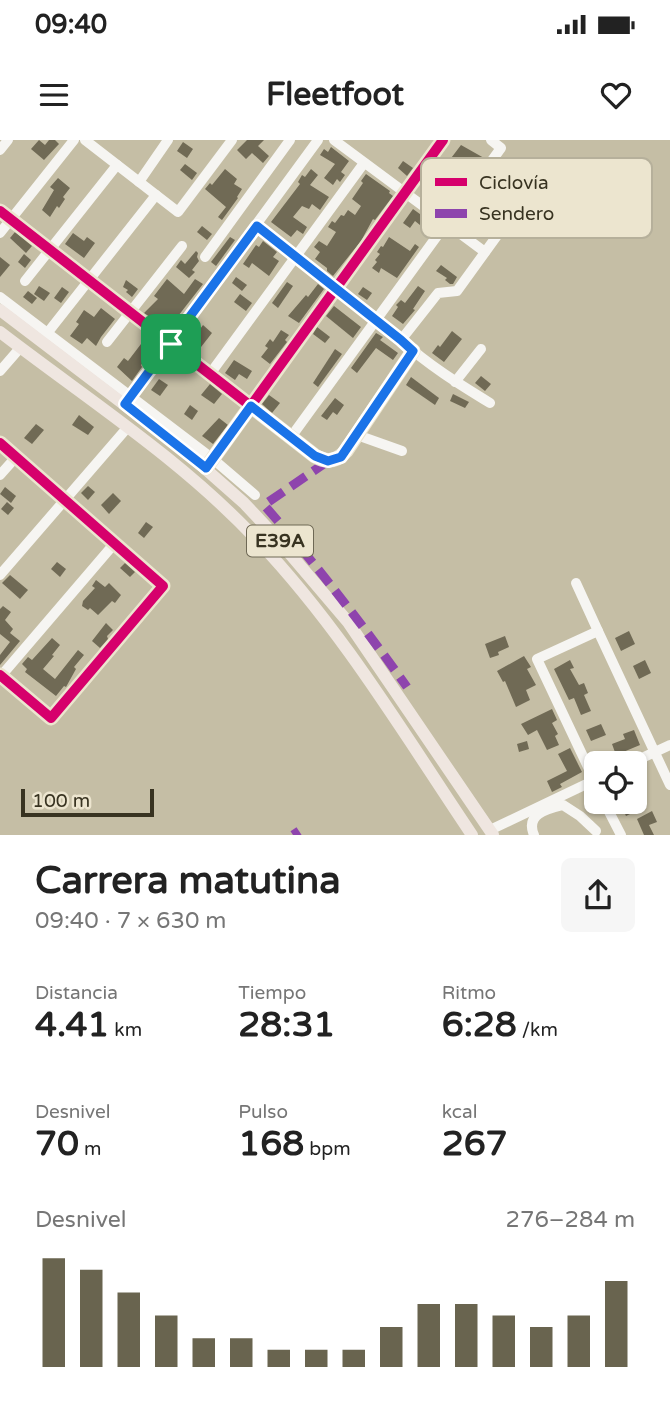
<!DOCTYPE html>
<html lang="es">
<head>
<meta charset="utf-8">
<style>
  :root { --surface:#fff; --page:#f6f6f6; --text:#222; --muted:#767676; --accent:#69644f }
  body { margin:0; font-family:"Varela Round",sans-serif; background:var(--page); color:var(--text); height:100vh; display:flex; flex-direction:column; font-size:26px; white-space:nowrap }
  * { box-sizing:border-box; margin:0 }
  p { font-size:23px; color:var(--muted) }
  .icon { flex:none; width:38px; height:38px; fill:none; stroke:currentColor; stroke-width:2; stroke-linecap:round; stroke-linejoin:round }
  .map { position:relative; height:695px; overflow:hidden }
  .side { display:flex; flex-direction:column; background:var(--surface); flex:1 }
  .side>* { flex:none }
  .controls { position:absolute; left:584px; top:611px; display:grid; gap:14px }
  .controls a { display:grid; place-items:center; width:63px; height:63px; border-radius:10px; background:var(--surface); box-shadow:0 2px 5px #0004; font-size:35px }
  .scale { position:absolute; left:21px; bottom:18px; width:133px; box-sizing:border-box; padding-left:7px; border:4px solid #383321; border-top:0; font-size:19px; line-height:24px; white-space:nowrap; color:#383321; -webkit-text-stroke:5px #ece5cf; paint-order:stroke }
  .pin { position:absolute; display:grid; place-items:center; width:60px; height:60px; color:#fff; margin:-30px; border-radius:14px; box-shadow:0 4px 10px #0006 }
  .round { display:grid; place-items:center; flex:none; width:74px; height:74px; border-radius:10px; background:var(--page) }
  .summary { display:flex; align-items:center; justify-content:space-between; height:119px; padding:0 35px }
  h1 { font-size:38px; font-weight:700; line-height:52px }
  .figures { display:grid; grid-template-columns:repeat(3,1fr); gap:10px; height:119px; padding:7px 35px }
  .figures div { display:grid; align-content:center }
  .figures b { font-size:35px; font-weight:700 }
  .figures small { font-size:19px; font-weight:400 }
  .figures p { font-size:19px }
  .chart { height:196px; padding:14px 35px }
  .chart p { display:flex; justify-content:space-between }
  .chart svg { width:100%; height:126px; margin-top:7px; stroke:var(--accent); stroke-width:6 }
  .status { display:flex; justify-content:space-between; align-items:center; height:49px; padding:0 35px; background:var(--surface); direction:ltr }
  .status svg { height:19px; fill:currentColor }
  header { display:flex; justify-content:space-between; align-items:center; height:91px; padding:0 35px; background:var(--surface); font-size:32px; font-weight:700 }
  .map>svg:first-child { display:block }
</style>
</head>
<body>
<div class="status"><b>09:40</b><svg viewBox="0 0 49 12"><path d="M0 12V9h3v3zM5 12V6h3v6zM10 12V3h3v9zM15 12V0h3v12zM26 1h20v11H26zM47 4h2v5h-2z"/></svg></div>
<header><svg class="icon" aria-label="menu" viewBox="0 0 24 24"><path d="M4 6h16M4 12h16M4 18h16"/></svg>Fleetfoot<svg class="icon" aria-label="heart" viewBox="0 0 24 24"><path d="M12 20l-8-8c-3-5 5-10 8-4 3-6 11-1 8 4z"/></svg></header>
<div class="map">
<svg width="670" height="695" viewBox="0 0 670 695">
  <rect width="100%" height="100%" fill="#c5bea5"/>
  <g fill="#706a55">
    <path d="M39,0L45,5L49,0H55L59,4L44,20L31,9Z"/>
    <path d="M247,0H264L258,6L269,16L263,23L252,13L246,19L237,10Z"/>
    <path d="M183,2L193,9L187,18L177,11Z"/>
    <path d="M461,5L484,18L451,64L437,53L436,55L430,50L427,56L420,51L428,39L440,48L446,40L439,34Z"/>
    <path d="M331,7L349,21L341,32L345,35L340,42L337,39L333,45L324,38L335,24L320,15L324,9L328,12Z"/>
    <path d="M403,21L413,28L407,36L398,28Z"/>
    <path d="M185,24L197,33L192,40L180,30Z"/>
    <path d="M225,29L237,39L234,44L242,49L237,57L238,58L222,80L218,77L226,67L205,49L210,43L212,45Z"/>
    <path d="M311,29L318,35L310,45L329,57L320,70L312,64L309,69L302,66L293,77L307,87L303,94L297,90L291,97L271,82L300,44L298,42L302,35L305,37Z"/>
    <path d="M366,34L390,51L389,53L393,56L375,80L373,79L361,101L333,136L327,131V128L315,119L320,112L314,107L319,101L327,106L336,92L328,87L332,81L335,83L341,75L344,76L348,70L355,75L361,66L352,59L363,43L361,41Z"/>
    <path d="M58,38L70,48L63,57L65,59L59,68L57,66L50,77L42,70L54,50L50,47Z"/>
    <path d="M413,69L435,85L430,93L415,81L410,88L403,83Z"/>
    <path d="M202,86L212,94L207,100L197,92Z"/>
    <path d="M15,92L32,106L26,113L10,98Z"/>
    <path d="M73,93L84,101L87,97L95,103L84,118L65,104Z"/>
    <path d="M230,97L235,100L216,126L211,122Z"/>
    <path d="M389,97L410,111L415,104L419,107L397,138L381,128L379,133L372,128L377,122L375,120L380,114L377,112L381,106L383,107Z"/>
    <path d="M263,101L277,112L273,117L279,121L269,136L252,123L249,128L243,124L256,105L259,107Z"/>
    <path d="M196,111L198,113L197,117L199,121L192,130L195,132L189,138L176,127L181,120L185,124Z"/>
    <path d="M24,114L31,120L25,128L18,122Z"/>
    <path d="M0,117L10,125L0,137Z"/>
    <path d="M441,125L457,137L453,144H450L445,140L447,138L436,131Z"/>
    <path d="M236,137L247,145L242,151L232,143Z"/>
    <path d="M167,139L184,154L195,139L203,144L168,189L144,173L158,159L154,156Z"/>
    <path d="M126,140L138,149L132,157L126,152L128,150L123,147Z"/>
    <path d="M287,142L293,146L278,168L272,163Z"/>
    <path d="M318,144L324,149L299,183L288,176L306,155L308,157Z"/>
    <path d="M39,146L50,153L44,161L34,154Z"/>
    <path d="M418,146L425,151L413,169L415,170L403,184L392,176L398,167L396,165L401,160L405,163Z"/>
    <path d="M62,147L69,152L61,163L54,158Z"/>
    <path d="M363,147L372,153L367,160L358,154Z"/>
    <path d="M28,151L37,158L32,164L23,157Z"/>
    <path d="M240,154L252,163L246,171L234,162Z"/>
    <path d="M334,166L361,187L353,198L326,176Z"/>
    <path d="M101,168L115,179L101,197L96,206L87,198L82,204L70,196L79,184L76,182L84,170L94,177Z"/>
    <path d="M203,185L212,193L201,207L192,200Z"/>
    <path d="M317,187L330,197L325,203L313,194Z"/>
    <path d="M281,190L289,195L285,200L287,202L270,224L261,217L268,208L265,206L270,199L273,202Z"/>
    <path d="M452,191L462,199L444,222L432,213L438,205L440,207Z"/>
    <path d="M376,193L383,197L380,200L398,213L393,220L376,208L357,233L351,228Z"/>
    <path d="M141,204L151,212L141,225L142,227L132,241L117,227L124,218L128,221Z"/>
    <path d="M335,209L342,214L318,247L313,243Z"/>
    <path d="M234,220L252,231L247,239L239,234L235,240L225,233Z"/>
    <path d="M481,236L491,244L485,251L475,243Z"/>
    <path d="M411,237L439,258L435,265L406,245Z"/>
    <path d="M159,239L168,245L160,256L151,250Z"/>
    <path d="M210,244L222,254L214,264L201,255Z"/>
    <path d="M453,254L469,262L465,268L450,261Z"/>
    <path d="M269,255L280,263L272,273L262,264Z"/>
    <path d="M335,258L344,265L337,275L333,272L327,280L321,276Z"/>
    <path d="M190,265L198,271L192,280L184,274Z"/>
    <path d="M79,275L94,287L88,295L72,285Z"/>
    <path d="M219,278L228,285L213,304L202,296Z"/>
    <path d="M36,284L44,290L32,304L24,298Z"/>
    <path d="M88,346L95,352L88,360L81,353Z"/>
    <path d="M5,347L16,356L11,363L0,354Z"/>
    <path d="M113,353L121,361L109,374L101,365Z"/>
    <path d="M7,362L14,368L8,375L1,369Z"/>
    <path d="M146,382L153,387L144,398L138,393Z"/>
    <path d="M57,422L66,429L60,437L51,429Z"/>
    <path d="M125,423L135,432L130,437L120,428Z"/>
    <path d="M10,435L28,450L20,459L2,443Z"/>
    <path d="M96,440L105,447L109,443L121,455L115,463L112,461L98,475L90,468L88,470L82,466L83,461L95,448L92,446Z"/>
    <path d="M3,466L11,472L5,480L13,489L10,493L20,501L0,525V515L10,502L0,494V469Z"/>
    <path d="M106,483L113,490L107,496L108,499L100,508L92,501Z"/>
    <path d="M629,491L635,504L621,511L615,498Z"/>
    <path d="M505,496L509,507L498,512L499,515L490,518L485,504Z"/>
    <path d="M52,498L60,505L52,515L54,516L43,529L55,539L78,510L84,515L74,527L76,529L66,547L64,546L56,556L25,532L27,529L22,524L28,517L32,520Z"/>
    <path d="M524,516L531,527L527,529L536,545L526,550L530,560L516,567L505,541L503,542L497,531Z"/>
    <path d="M570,520L574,528L570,529L579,545L584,543L588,553L584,555L591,571L581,575L574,558L569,560L554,529Z"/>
    <path d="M645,520L651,533L639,539L633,526Z"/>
    <path d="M552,569L557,580L552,583L558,594L555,596L559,605L547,610L537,590L528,595L521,584Z"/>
    <path d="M601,584L606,595L591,601L586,590Z"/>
    <path d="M634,590L640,605L616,615L612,604L625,599L623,594Z"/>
    <path d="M527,601L529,609L519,612L517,604Z"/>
    <path d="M570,608L582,632L560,644L562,647L552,652L547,641L567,631L558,614Z"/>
    <path d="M620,662H629L634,672L626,676Z"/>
    <path d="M652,671L657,682L649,685L654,695H644L637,679Z"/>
  </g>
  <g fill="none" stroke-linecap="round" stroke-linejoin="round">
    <g stroke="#f6f5f2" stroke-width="10">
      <path d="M85,0L178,72L232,0"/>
      <path d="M334,0L485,112"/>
      <path d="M0,10L8,0"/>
      <path d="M139,42L168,0"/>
      <path d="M0,71L315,316C327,323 336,322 346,311L413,211"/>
      <path d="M257,86L401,200C428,225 459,244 490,263"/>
      <path d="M0,93L74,0"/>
      <path d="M205,117L290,0"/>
      <path d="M25,141L117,25"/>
      <path d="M0,157L213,319L255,355"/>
      <path d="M45,196L156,55"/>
      <path d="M401,200L438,153L457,151L525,57"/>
      <path d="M107,202L182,106"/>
      <path d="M0,231L20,208"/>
      <path d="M210,234L364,23"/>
      <path d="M455,242L481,209"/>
      <path d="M125,264L318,0"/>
      <path d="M357,295L402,311"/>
      <path d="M291,297L501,8L491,0"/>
      <path d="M0,303L163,446L51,578L0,535"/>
      <path d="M206,328L443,0"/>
      <path d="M0,335L16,317"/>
      <path d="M0,435L127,288"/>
      <path d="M576,443L598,491"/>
      <path d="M1,536L114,404"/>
      <path d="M631,623L670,605"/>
      <path d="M597,646L537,519L598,491L670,645"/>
      <path d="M604,662L621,695"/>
      <path d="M490,690L597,639"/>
      <path d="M534,695C525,674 547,669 563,665L580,676L596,691"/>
    </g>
    <g stroke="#efe6e0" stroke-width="12">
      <path d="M0,170L184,310L244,363L274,395L348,482L493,695"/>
      <path d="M0,192C87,259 181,319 256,399C341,488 404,594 472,695"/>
    </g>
    <g stroke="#8e44ad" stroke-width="9" stroke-dasharray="18 9" stroke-linecap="butt">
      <path d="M328,321L264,365C315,423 362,484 407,547"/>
      <path d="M293,695L299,691"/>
    </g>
    <defs>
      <g id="cycleway">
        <path d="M0,71L315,316C327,323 336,322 346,311L413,211"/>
        <path d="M0,303L163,446L51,578L0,535"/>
        <path d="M206,328L443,0"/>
      </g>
    </defs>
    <use href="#cycleway" stroke="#ece5cf" stroke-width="15"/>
    <use href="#cycleway" stroke="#d6006c" stroke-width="10"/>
  </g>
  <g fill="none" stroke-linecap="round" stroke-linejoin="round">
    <defs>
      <path id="route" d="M257,86L401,200L413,211L341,317L328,321L315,316L251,266L206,328L125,264Z"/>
    </defs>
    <use href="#route" stroke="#fff" stroke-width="14"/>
    <use href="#route" stroke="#1a73e8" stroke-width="9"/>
  </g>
  <g text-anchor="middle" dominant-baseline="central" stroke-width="7" stroke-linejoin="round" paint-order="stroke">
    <rect fill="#ece5cf" stroke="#6e6855" stroke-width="2" x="247" y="385.5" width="66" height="31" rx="5"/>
    <g font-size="19" font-weight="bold" fill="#383321">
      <text x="280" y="401">E39A</text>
    </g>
  </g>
  <rect x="421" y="18" width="231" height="80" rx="10" fill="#ece5cf" stroke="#b6b09b" stroke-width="2"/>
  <rect x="435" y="38" width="32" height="8" fill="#d6006c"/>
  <rect x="435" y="69" width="32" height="9" fill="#8e44ad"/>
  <g font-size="19" fill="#383321">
    <text x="479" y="49">Ciclovía</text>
    <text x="479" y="80">Sendero</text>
  </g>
</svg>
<div class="controls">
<a><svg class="icon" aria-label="locate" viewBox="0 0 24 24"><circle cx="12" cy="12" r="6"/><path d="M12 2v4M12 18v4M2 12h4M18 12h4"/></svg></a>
</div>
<div class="scale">100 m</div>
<div class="pin" style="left:171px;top:204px;background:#1e9e55"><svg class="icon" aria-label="arrive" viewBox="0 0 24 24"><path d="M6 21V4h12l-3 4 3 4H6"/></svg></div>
</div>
<section class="side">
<div class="summary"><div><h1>Carrera matutina</h1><p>09:40 · 7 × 630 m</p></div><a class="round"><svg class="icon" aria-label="share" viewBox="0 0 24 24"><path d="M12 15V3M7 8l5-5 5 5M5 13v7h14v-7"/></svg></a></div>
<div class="figures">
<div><p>Distancia</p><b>4.41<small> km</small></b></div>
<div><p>Tiempo</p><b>28:31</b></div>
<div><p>Ritmo</p><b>6:28<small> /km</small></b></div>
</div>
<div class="figures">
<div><p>Desnivel</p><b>70<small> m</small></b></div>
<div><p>Pulso</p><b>168<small> bpm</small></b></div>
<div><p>kcal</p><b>267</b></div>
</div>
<div class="chart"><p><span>Desnivel</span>276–284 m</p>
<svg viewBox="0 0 160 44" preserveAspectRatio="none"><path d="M5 44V6M15 44V10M25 44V18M35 44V26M45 44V34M55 44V34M65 44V38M75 44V38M85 44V38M95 44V30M105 44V22M115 44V22M125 44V26M135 44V30M145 44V26M155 44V14"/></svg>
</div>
</section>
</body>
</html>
